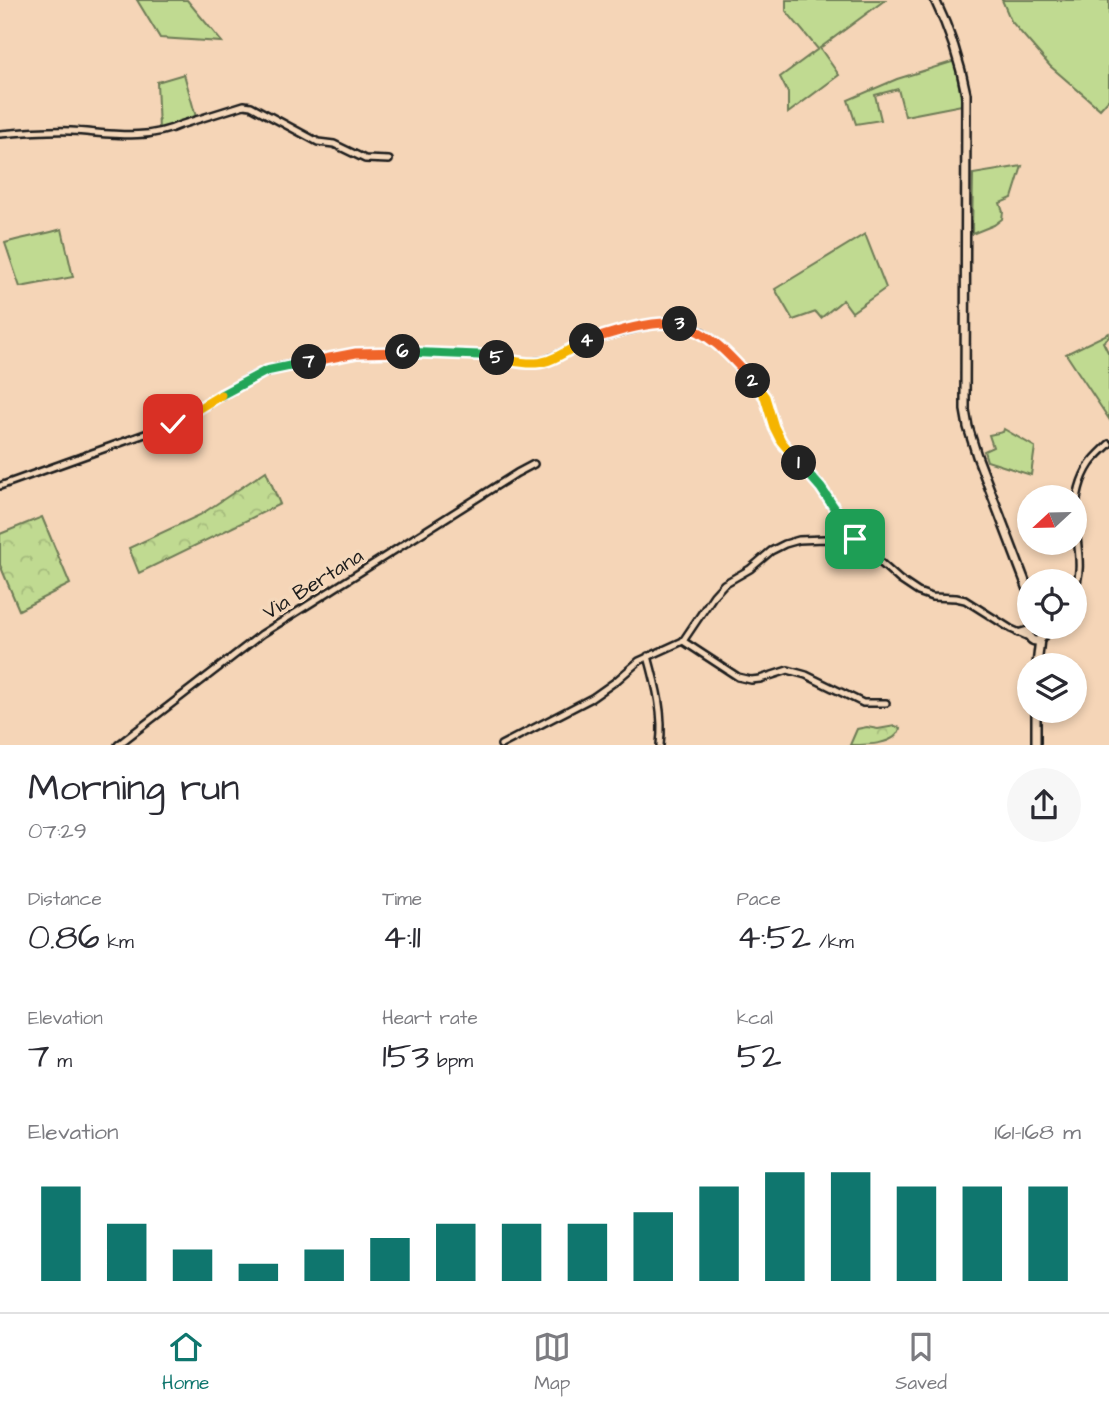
<!DOCTYPE html>
<html lang="en">
<head>
<meta charset="utf-8">
<style>
  :root { --surface:#fff; --page:#f7f7f7; --text:#2b2b33; --muted:#7c7c81; --line:#e1e1e2; --accent:#0f766e }
  body { margin:0; font-family:"Architects Daughter",sans-serif; background:var(--page); color:var(--text); height:100vh; display:flex; flex-direction:column; font-size:26px; white-space:nowrap }
  * { box-sizing:border-box; margin:0 }
  p { font-size:23px; color:var(--muted) }
  .icon { flex:none; width:38px; height:38px; fill:none; stroke:currentColor; stroke-width:2; stroke-linecap:round; stroke-linejoin:round }
  .map { position:relative; height:745px; overflow:hidden }
  .side { display:flex; flex-direction:column; background:var(--surface); flex:1 }
  .side>* { flex:none }
  .needle { width:46px; rotate:248deg }
  .fabs { position:absolute; left:1017px; top:485px; display:grid; gap:14px }
  .fabs a { display:grid; place-items:center; width:70px; height:70px; border-radius:50%; background:var(--surface); box-shadow:0 4px 10px #0003; font-size:35px }
  .pin { position:absolute; display:grid; place-items:center; width:60px; height:60px; color:#fff; margin:-30px; border-radius:14px; box-shadow:0 4px 10px #0006 }
  .km { position:absolute; width:35px; height:35px; margin:-18px; border-radius:50%; background:#222; color:#fff; font-size:19px; line-height:35px; text-align:center }
  .round { display:grid; place-items:center; flex:none; width:74px; height:74px; border-radius:37px; background:var(--page) }
  .head { display:flex; align-items:center; justify-content:space-between; height:119px; padding:0 28px }
  h1 { font-size:38px; font-weight:600; line-height:52px }
  .metrics { display:grid; grid-template-columns:repeat(3,1fr); gap:10px; height:119px; padding:7px 28px }
  .metrics div { display:grid; align-content:center }
  .metrics b { font-size:35px; font-weight:600 }
  .metrics small { font-size:19px; font-weight:400 }
  .metrics p { font-size:19px }
  .chart { height:196px; padding:14px 28px }
  .chart p { display:flex; justify-content:space-between }
  .chart svg { width:100%; height:126px; margin-top:7px; stroke:var(--accent); stroke-width:6 }
  .tabs { display:flex; justify-content:space-around; align-items:center; height:98px; border-top:2px solid var(--line); background:var(--surface); font-size:19px; color:var(--muted) }
  .tabs a { display:grid; justify-items:center; gap:4px }
  .tabs .on { color:var(--accent) }
  .map>svg:first-child { display:block }
</style>
</head>
<body>
<div class="map">
<svg width="1109" height="745" viewBox="0 0 1109 745">
  <defs>
    <pattern id="forest-crowns" width="20" height="18" patternUnits="userSpaceOnUse" patternTransform="scale(1.75)"><rect width="20" height="18" fill="#c0da91"/><path d="M2 6a3 3 0 1 1 6 0M12 15a3 3 0 1 1 6 0" fill="none" stroke="#a4ba7c"/></pattern>
  </defs>
  <rect width="100%" height="100%" fill="#f5d5b7"/>
  <filter id="ink" filterUnits="userSpaceOnUse"><feTurbulence type="fractalNoise" baseFrequency=".0143" numOctaves="2"/><feDisplacementMap in="SourceGraphic" scale="14" xChannelSelector="R" yChannelSelector="G"/><feConvolveMatrix kernelMatrix="1 2 1 2 8 2 1 2 1" color-interpolation-filters="sRGB"/></filter>
  <g filter="url(#ink)">
    <g fill="#c0da91" stroke="#6e7b56" stroke-width="2">
      <path d="M137,0H187L222,42L160,38Z"/>
      <path d="M786,0H885L820,48L839,75L788,113V93L780,77L818,49L786,11Z"/>
      <path d="M1002,0H1109V99L1100,109L1050,66L1011,21Z"/>
      <path d="M955,61L962,105L905,116L898,89L875,95L881,120L856,124L848,100L897,79Z"/>
      <path d="M184,74L196,117L159,130L157,82Z"/>
      <path d="M1022,166L1012,198L1000,203L1003,212L1002,219L994,225L972,234L973,174Z"/>
      <path d="M62,229L73,277L20,287L5,243C24,237 43,235 62,229Z"/>
      <path d="M865,234L886,288L852,312L843,300L821,318L816,312L793,320L775,289Z"/>
      <path d="M1109,333V337L1103,342L1109,354V419L1066,354Z"/>
      <path d="M1004,429L1035,447L1031,475L987,461L984,451L993,447L989,435L1003,432Z"/>
    </g>
    <g fill="url(#forest-crowns)" stroke="#6e7b56" stroke-width="2">
      <path d="M266,471L280,504L139,573L129,548L200,515Z"/>
      <path d="M42,517L70,584L19,610L0,565V534Z"/>
      <path d="M895,726L900,728C897,745 866,745 850,745L857,729L867,727L878,729Z"/>
    </g>
    <g fill="none" stroke-linecap="round" stroke-linejoin="round">
      <defs>
        <g id="minor">
          <path d="M0,134C24,132 48,130 71,131C108,133 146,141 180,125L244,105L251,106L318,142L334,144L365,159L389,160"/>
          <path d="M0,486L173,424L252,377L281,367L357,353L393,352L479,355L524,363L544,361L591,340L652,324L669,322L682,324L702,332L723,349L752,381L765,397L774,427L781,441L821,488L855,539L862,546L900,580L918,592L932,597L956,598L965,600L1011,629L1031,638"/>
          <path d="M1074,591C1082,572 1079,557 1077,537C1074,512 1076,485 1090,464C1095,457 1103,450 1109,444"/>
          <path d="M1018,633L1032,629"/>
          <path d="M1043,633L1048,626"/>
          <path d="M683,641L738,677L751,680L760,679L788,670L806,675L863,703H886"/>
          <path d="M648,656C656,685 664,715 660,745"/>
          <path d="M118,745L262,634L517,473L534,464"/>
          <path d="M501,745L592,698L616,681L639,661L683,641L714,595L724,584L750,569L771,551L785,544L799,540L824,539L839,541L855,539"/>
        </g>
        <g id="tertiary">
          <path d="M935,0C950,31 960,61 966,94L965,410L968,427L977,456L1029,592"/>
          <circle cx="1036" cy="634" r="7"/>
          <path d="M1037,665L1040,639"/>
          <path d="M1036,745V710"/>
        </g>
      </defs>
      <use href="#minor" stroke="#1c1c1c" stroke-width="10"/>
      <use href="#tertiary" stroke="#1c1c1c" stroke-width="12"/>
      <use href="#minor" stroke="#f5d8bb" stroke-width="5"/>
      <use href="#tertiary" stroke="#f5d8bb" stroke-width="7"/>
    </g>
  </g>
  <g fill="none" stroke-linecap="round" stroke-linejoin="round" filter="url(#ink)">
    <defs>
      <path id="split-1" d="M799,463L821,488L855,539"/>
      <path id="split-2" d="M753,381L765,397L774,427L781,441L799,463"/>
      <path id="split-3" d="M680,324C711,333 731,357 753,381"/>
      <path id="split-4" d="M587,341C612,333 654,319 680,324"/>
      <path id="split-5" d="M497,358C510,360 523,364 536,363C554,362 571,347 587,341"/>
      <path id="split-6" d="M403,352L479,355L497,358"/>
      <path id="split-7" d="M309,362L356,353L403,352"/>
      <path id="split-8" d="M221,395L266,371L309,362"/>
      <path id="split-9" d="M173,424L221,395"/>
    </defs>
    <use href="#split-1" stroke="#fff" stroke-width="14"/>
    <use href="#split-2" stroke="#fff" stroke-width="14"/>
    <use href="#split-3" stroke="#fff" stroke-width="14"/>
    <use href="#split-4" stroke="#fff" stroke-width="14"/>
    <use href="#split-5" stroke="#fff" stroke-width="14"/>
    <use href="#split-6" stroke="#fff" stroke-width="14"/>
    <use href="#split-7" stroke="#fff" stroke-width="14"/>
    <use href="#split-8" stroke="#fff" stroke-width="14"/>
    <use href="#split-9" stroke="#fff" stroke-width="14"/>
    <use href="#split-1" stroke="#22a559" stroke-width="9"/>
    <use href="#split-2" stroke="#f5b400" stroke-width="9"/>
    <use href="#split-3" stroke="#f0652b" stroke-width="9"/>
    <use href="#split-4" stroke="#f0652b" stroke-width="9"/>
    <use href="#split-5" stroke="#f5b400" stroke-width="9"/>
    <use href="#split-6" stroke="#22a559" stroke-width="9"/>
    <use href="#split-7" stroke="#f0652b" stroke-width="9"/>
    <use href="#split-8" stroke="#22a559" stroke-width="9"/>
    <use href="#split-9" stroke="#f5b400" stroke-width="9"/>
  </g>
  <g text-anchor="middle" dominant-baseline="central" stroke-width="7" stroke-linejoin="round" paint-order="stroke">
    <g font-size="21" fill="#1c1c1c" stroke="#f5d8bb">
      <text transform="translate(313 584) rotate(-32)">Via Bertana</text>
    </g>
  </g>
</svg>
<div class="fabs">
<a><svg class="needle" viewBox="-14 -14 28 28"><path d="M0-13l5 13h-10z" fill="#e53935"/><path d="M0 13l5-13h-10z" fill="#7c7c81"/></svg></a>
<a><svg class="icon" aria-label="locate" viewBox="0 0 24 24"><circle cx="12" cy="12" r="6"/><path d="M12 2v4M12 18v4M2 12h4M18 12h4"/></svg></a>
<a><svg class="icon" aria-label="layers" viewBox="0 0 24 24"><path d="M12 4l9 5-9 5-9-5zM3 14l9 5 9-5"/></svg></a>
</div>
<div class="pin" style="left:855px;top:539px;background:#1e9e55"><svg class="icon" aria-label="arrive" viewBox="0 0 24 24"><path d="M6 21V4h12l-3 4 3 4H6"/></svg></div>
<div class="pin" style="left:173px;top:424px;background:#d93025"><svg class="icon" aria-label="check" viewBox="0 0 24 24"><path d="M5 12l5 5 9-10"/></svg></div>
<b class="km" style="left:799px;top:463px">1</b>
<b class="km" style="left:753px;top:381px">2</b>
<b class="km" style="left:680px;top:324px">3</b>
<b class="km" style="left:587px;top:341px">4</b>
<b class="km" style="left:497px;top:358px">5</b>
<b class="km" style="left:403px;top:352px">6</b>
<b class="km" style="left:309px;top:362px">7</b>
</div>
<section class="side">
<div class="head"><div><h1>Morning run</h1><p>07:29</p></div><a class="round"><svg class="icon" aria-label="share" viewBox="0 0 24 24"><path d="M12 15V3M7 8l5-5 5 5M5 13v7h14v-7"/></svg></a></div>
<div class="metrics">
<div><p>Distance</p><b>0.86<small> km</small></b></div>
<div><p>Time</p><b>4:11</b></div>
<div><p>Pace</p><b>4:52<small> /km</small></b></div>
</div>
<div class="metrics">
<div><p>Elevation</p><b>7<small> m</small></b></div>
<div><p>Heart rate</p><b>153<small> bpm</small></b></div>
<div><p>kcal</p><b>52</b></div>
</div>
<div class="chart"><p><span>Elevation</span>161–168 m</p>
<svg viewBox="0 0 160 44" preserveAspectRatio="none"><path d="M5 44V11M15 44V24M25 44V33M35 44V38M45 44V33M55 44V29M65 44V24M75 44V24M85 44V24M95 44V20M105 44V11M115 44V6M125 44V6M135 44V11M145 44V11M155 44V11"/></svg>
</div>
</section>
<nav class="tabs">
<a class="on"><svg class="icon" aria-label="home" viewBox="0 0 24 24"><path d="M3 11l9-7 9 7M6 9v11h12V9"/></svg>Home</a>
<a><svg class="icon" aria-label="map" viewBox="0 0 24 24"><path d="M3 6l6-2 6 2 6-2v14l-6 2-6-2-6 2zM9 4v14M15 6v14"/></svg>Map</a>
<a><svg class="icon" aria-label="saved" viewBox="0 0 24 24"><path d="M7 4h10v16l-5-4-5 4z"/></svg>Saved</a>
</nav>
</body>
</html>
